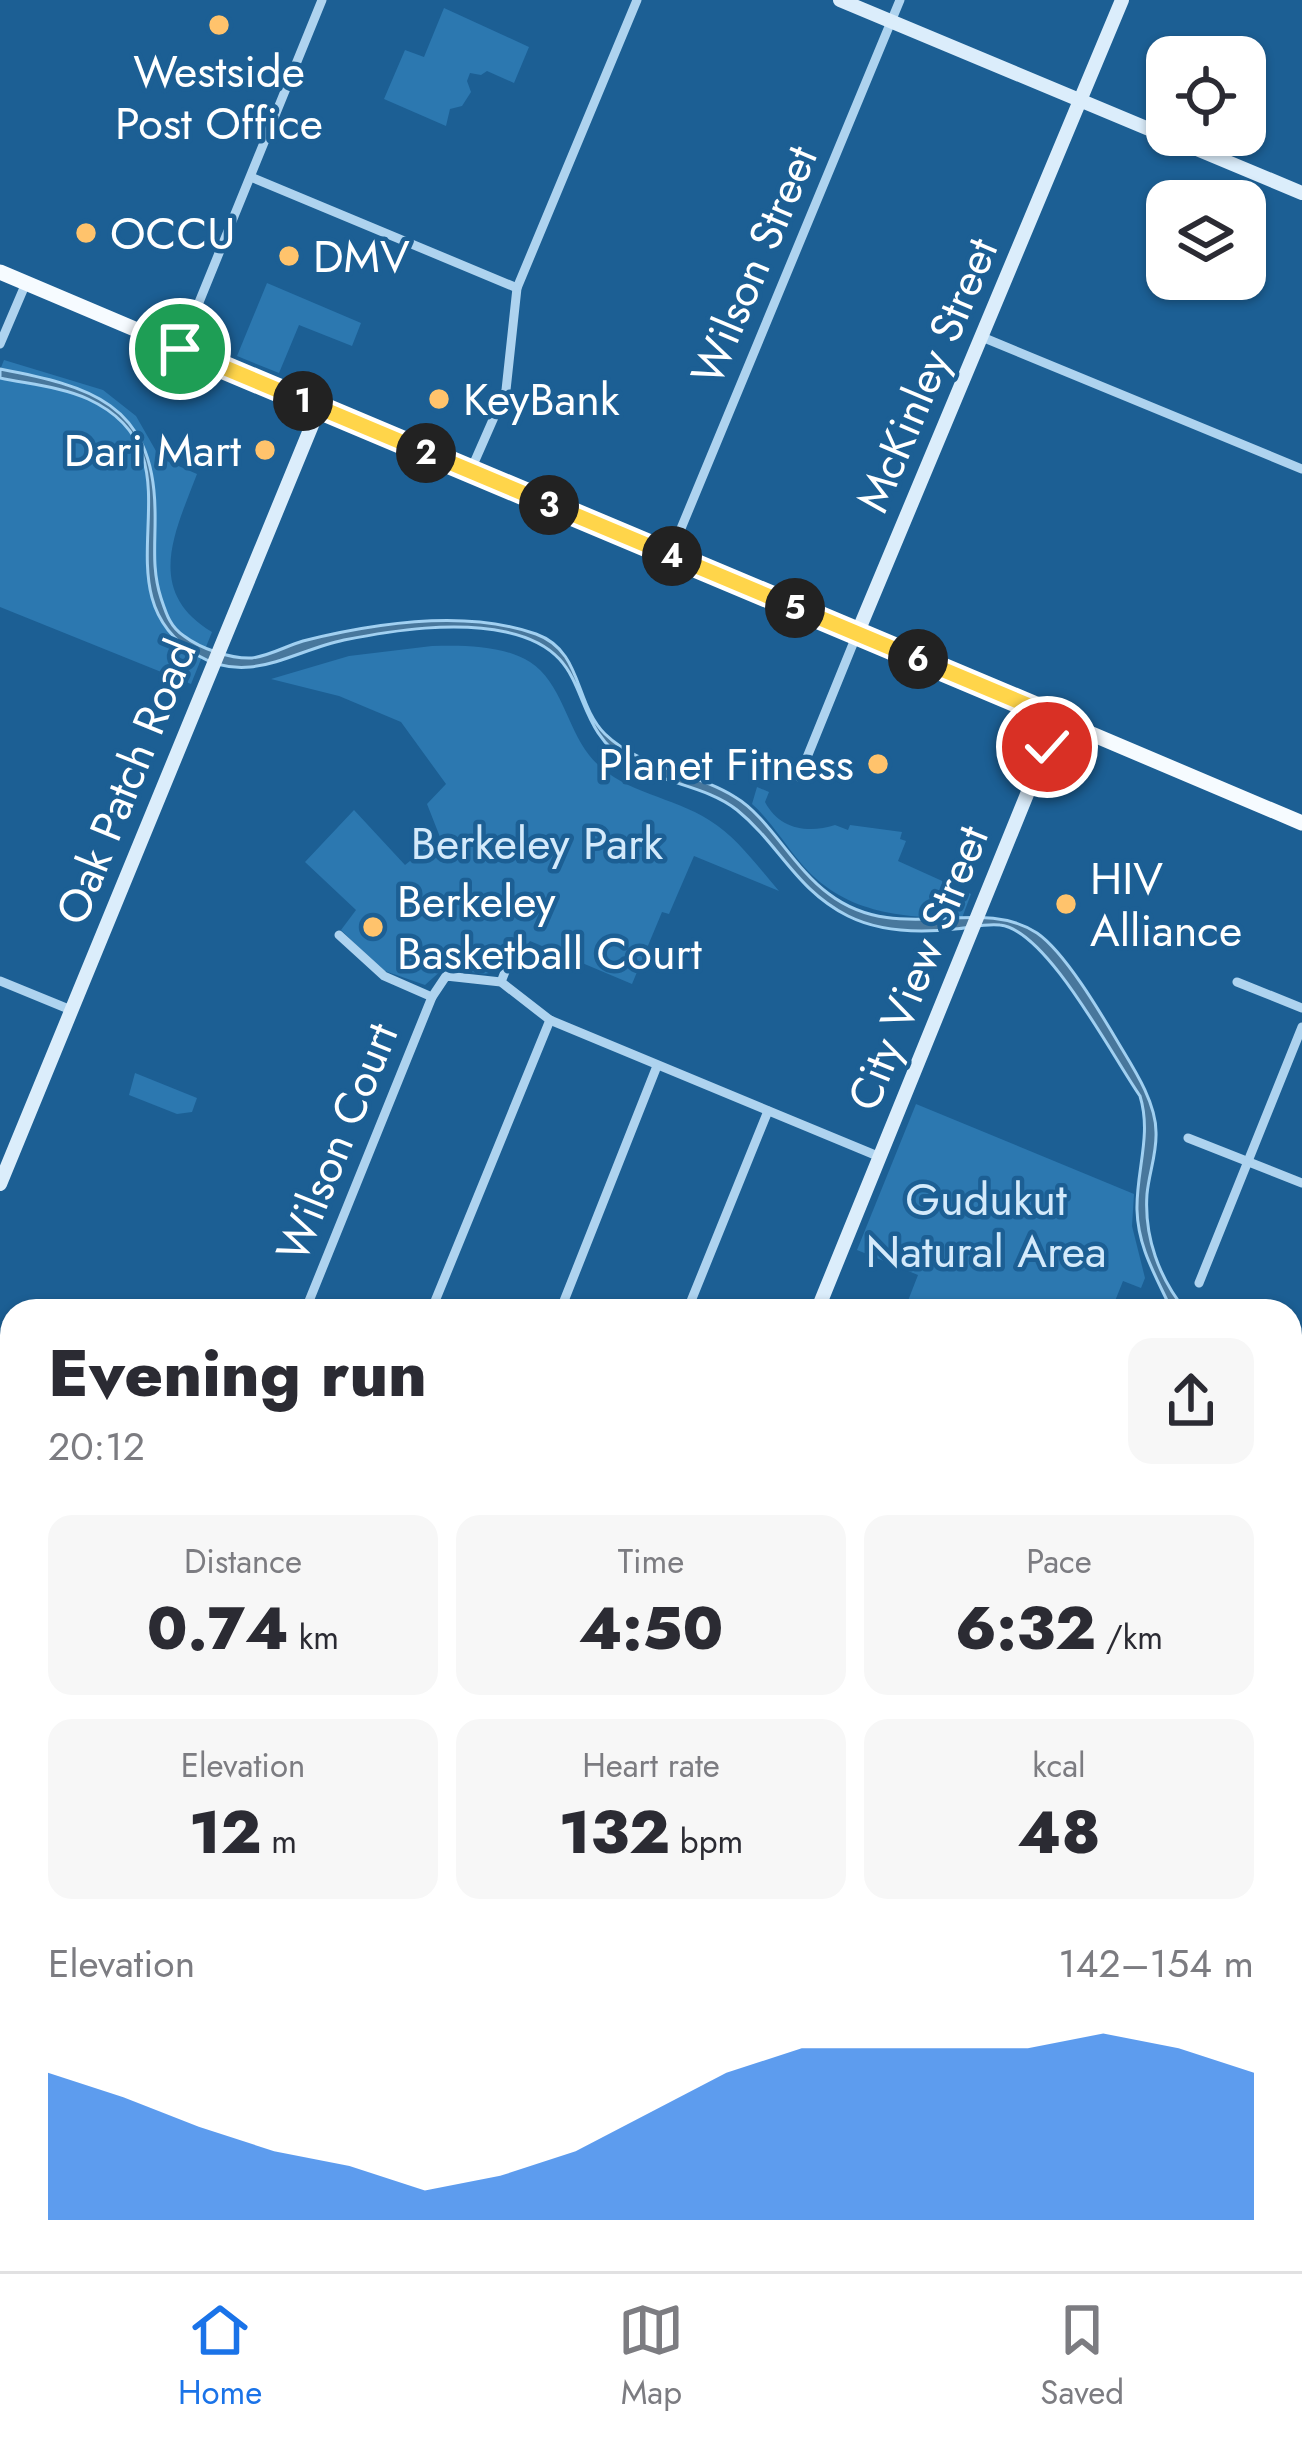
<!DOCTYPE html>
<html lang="en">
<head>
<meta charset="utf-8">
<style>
  :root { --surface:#fff; --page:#f7f7f7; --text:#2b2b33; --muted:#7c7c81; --line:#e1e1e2; --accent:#1a73e8 }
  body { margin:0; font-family:Jost,sans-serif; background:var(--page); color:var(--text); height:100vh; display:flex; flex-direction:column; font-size:45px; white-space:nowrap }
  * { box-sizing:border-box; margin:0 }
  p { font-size:39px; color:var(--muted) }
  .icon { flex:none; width:66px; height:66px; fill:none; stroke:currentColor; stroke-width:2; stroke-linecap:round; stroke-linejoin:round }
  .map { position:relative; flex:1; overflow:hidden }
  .panel { position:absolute; left:0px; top:1299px; width:1302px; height:972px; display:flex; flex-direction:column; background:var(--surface); border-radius:36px 36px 0 0; box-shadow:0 3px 9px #0004 }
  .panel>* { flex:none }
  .controls { position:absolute; left:1146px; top:36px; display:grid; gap:24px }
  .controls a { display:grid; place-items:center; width:120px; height:120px; border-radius:24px; background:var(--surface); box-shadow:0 3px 9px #0004; font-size:60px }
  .pin { position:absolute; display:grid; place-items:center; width:102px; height:102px; color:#fff; margin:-51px; border:6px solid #fff; border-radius:50%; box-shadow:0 3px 12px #0007 }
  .km { position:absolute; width:60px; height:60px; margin:-30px; border-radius:50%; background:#222; color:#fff; font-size:33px; line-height:60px; text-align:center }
  .round { display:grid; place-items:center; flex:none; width:126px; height:126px; border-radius:24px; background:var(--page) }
  .summary { display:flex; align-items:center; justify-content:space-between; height:204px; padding:0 48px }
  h1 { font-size:66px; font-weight:800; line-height:90px }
  .figures { display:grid; grid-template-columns:repeat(3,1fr); gap:18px; height:204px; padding:12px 48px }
  .figures div { display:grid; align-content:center; border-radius:24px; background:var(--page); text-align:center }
  .figures b { font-size:60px; font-weight:800 }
  .figures small { font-size:33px; font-weight:400 }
  .figures p { font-size:33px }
  .chart { height:336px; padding:24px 48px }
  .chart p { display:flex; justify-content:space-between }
  .chart svg { width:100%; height:216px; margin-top:12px; fill:var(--accent); opacity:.7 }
  .tab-bar { display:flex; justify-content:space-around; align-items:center; height:168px; border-top:3px solid var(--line); background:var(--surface); font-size:33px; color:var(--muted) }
  .tab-bar a { display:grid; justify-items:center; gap:6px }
  .tab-bar .active { color:var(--accent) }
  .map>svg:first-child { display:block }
</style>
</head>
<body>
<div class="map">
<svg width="1302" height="2271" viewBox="0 0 1302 2271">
  <rect width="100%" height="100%" fill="#1c5f94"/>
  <g fill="#2c78b0">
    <path d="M444,8L529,47L514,83L487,71L481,75L470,73L467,81L471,92L462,106L450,109L446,126L384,99L405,50L424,57Z"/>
    <path d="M267,283L361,323L352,346L299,325L279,373L237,356Z"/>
    <path d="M4,360L103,390L136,416L160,458L197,474C175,532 144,591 212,632L191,684L0,607V370Z"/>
    <path d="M432,646C463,645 503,645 530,662C561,682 567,727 589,755C619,793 670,795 709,820C737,837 758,867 779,891L694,856L669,914L662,912L632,984L530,941L527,945L513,939C491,990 490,970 443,969L425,985L382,970L341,930L356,910L305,862L354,810L405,865L440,837L427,804L446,784L401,722L339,696L271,679L349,656Z"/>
    <path d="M757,787L769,792L765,802C779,829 808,834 835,825L848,830L850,825L902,832L900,839L906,841L898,861L971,894L962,918C900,918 842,913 800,862C784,843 770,820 752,804Z"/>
    <path d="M135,1073L197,1098L192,1112L177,1114L129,1095Z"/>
    <path d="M916,1104L1134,1194L1132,1226L1145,1278L1141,1288L1123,1281L1111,1311H904L918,1275L857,1250Z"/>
    <path d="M1290,1514L1302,1519V1671L1290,1637Z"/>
  </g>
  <path fill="#48779c" stroke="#a1d0f1" stroke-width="3" d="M0,369C89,386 153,403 155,509C156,540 151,568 161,598C166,613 170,627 184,636C201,649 231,659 252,658C269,656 286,646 303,641C375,623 465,609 536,634C583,651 574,703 605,734C640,768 695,772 735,797C769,817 793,868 829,894C899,947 978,894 1037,933C1066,953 1103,1017 1122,1049C1136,1072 1156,1104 1156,1132C1157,1153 1149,1173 1147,1194C1144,1237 1159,1278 1186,1311L1171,1309C1156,1276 1138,1248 1137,1210C1136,1171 1152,1135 1140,1096C1112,1056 1047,930 1000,925C986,923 969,928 955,929C919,933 880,932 848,916C795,889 780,845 737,810C707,786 663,784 630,763C562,722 600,652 506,632C455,621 395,630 344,640C292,651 249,686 197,655C88,590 212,456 88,399C62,387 28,384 0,378Z"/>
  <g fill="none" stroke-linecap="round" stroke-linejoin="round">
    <g stroke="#aed3ef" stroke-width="9">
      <path d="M251,177L517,288"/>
      <path d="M982,337L1302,469"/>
      <path d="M0,344L26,283"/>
      <path d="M180,349L322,0"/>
      <path d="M470,472L506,390L517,288L637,0"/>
      <path d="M670,555L900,0"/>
      <path d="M799,777L857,634"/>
      <path d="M339,935L384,976L432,997L446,976L501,982L550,1020L880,1157"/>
      <path d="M0,981L71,1010"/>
      <path d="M501,982L513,951"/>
      <path d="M1237,982L1302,1008"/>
      <path d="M1188,1138L1302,1183"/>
      <path d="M1199,1283L1302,1027"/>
      <path d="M305,1311L432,997"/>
      <path d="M431,1311L550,1020"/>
      <path d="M560,1311L657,1066"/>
      <path d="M687,1311L768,1111"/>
      <path d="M0,1562L12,1559"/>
      <path d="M1290,1859L1302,1864"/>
      <path d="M1290,1945L1302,1916"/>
      <path d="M0,2042L12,2047"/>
      <path d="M0,2173L12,2181"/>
      <path d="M172,2259L200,2271"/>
      <path d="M545,2271L550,2259"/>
      <path d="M661,2271L666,2259"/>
      <path d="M859,2271L863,2259"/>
      <path d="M1011,2271L1016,2259"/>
      <path d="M1158,2271L1162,2259"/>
    </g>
    <g stroke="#dbedfb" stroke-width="14">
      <path d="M840,0L1302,193"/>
      <path d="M857,634L1122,0"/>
      <path d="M0,1184L319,408"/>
      <path d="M817,1311L1058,718"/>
      <path d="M0,1433L12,1449"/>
      <path d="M1290,1440L1302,1432"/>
      <path d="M0,1748L12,1723"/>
      <path d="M1290,1991L1302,1996"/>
      <path d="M429,2271L433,2259"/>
    </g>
    <path stroke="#f6fbff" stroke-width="15" d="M0,272L1302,823"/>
  </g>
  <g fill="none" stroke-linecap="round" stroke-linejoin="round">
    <defs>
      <path id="route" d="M180,349L1058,718L1047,747"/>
    </defs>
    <use href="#route" stroke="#fff" stroke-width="24"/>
    <use href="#route" stroke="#ffd54a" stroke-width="15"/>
  </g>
  <g fill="#ffc36c" stroke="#1c5f94" stroke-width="4.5">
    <circle cx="219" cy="25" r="12"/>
    <circle cx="86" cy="233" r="12"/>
    <circle cx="289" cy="256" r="12"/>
    <circle cx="439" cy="399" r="12"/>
    <circle cx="265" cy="450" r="12"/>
    <circle cx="878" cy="764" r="12"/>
    <circle cx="1066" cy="904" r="12"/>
    <circle cx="373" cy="927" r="12"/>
  </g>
  <g text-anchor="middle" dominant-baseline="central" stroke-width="9" stroke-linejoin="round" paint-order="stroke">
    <g font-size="45" fill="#fff" stroke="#1c5f94" text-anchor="start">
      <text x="219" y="71" text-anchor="middle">Westside<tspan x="219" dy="52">Post Office</tspan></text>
      <text x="110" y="233">OCCU</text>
      <text x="313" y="256">DMV</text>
      <text x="463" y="399">KeyBank</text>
      <text x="241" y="450" text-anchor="end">Dari Mart</text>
      <text x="854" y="764" text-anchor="end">Planet Fitness</text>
      <text x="1090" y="878">HIV<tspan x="1090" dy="52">Alliance</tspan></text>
      <text x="397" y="901">Berkeley<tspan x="397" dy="52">Basketball Court</tspan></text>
    </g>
    <g font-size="45" fill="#fff" stroke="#1c5f94">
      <text transform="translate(754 265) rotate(-67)">Wilson Street</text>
      <text transform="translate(927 375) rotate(-67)">McKinley Street</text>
      <text transform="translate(126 782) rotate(-68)">Oak Patch Road</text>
      <text transform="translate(918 968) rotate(-68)">City View Street</text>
      <text transform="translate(337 1142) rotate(-68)">Wilson Court</text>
    </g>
    <g font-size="45" fill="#d4eafb" stroke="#1c5f94">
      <text x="537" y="843">Berkeley Park</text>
      <text x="986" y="1199">Gudukut<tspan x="986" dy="52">Natural Area</tspan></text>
    </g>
  </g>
</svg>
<div class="controls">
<a><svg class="icon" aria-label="locate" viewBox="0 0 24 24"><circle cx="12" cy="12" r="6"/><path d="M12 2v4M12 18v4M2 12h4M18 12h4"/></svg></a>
<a><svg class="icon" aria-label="layers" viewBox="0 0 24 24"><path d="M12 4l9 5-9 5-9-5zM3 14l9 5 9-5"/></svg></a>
</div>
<div class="pin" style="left:180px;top:349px;background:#1e9e55"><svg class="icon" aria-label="arrive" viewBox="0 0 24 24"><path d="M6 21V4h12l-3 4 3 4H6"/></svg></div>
<div class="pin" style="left:1047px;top:747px;background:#d93025"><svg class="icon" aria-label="check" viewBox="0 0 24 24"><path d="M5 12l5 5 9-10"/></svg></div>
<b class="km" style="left:303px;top:401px">1</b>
<b class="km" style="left:426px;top:453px">2</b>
<b class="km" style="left:549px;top:505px">3</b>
<b class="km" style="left:672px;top:556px">4</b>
<b class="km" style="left:795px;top:608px">5</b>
<b class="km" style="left:918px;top:659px">6</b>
<section class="panel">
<div class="summary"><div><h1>Evening run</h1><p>20:12</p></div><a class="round"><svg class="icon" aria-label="share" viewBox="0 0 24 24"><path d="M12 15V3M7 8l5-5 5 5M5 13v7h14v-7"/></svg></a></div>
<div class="figures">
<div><p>Distance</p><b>0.74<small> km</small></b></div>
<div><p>Time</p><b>4:50</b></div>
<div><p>Pace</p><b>6:32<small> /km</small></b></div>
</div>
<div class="figures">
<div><p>Elevation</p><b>12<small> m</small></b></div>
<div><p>Heart rate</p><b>132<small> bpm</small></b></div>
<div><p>kcal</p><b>48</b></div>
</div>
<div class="chart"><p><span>Elevation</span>142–154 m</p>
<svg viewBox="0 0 160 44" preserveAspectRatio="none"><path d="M0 44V14L10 19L20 25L30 30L40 33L50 38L60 35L70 30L80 22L90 14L100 9L110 9L120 9L130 9L140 6L150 9L160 14V44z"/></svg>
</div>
</section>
</div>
<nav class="tab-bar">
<a class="active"><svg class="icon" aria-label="home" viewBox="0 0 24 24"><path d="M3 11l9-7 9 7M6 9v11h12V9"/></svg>Home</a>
<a><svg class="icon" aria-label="map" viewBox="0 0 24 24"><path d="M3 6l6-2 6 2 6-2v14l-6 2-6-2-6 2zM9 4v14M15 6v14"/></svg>Map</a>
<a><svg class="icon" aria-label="saved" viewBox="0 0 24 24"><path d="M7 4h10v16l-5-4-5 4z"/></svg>Saved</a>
</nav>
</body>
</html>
